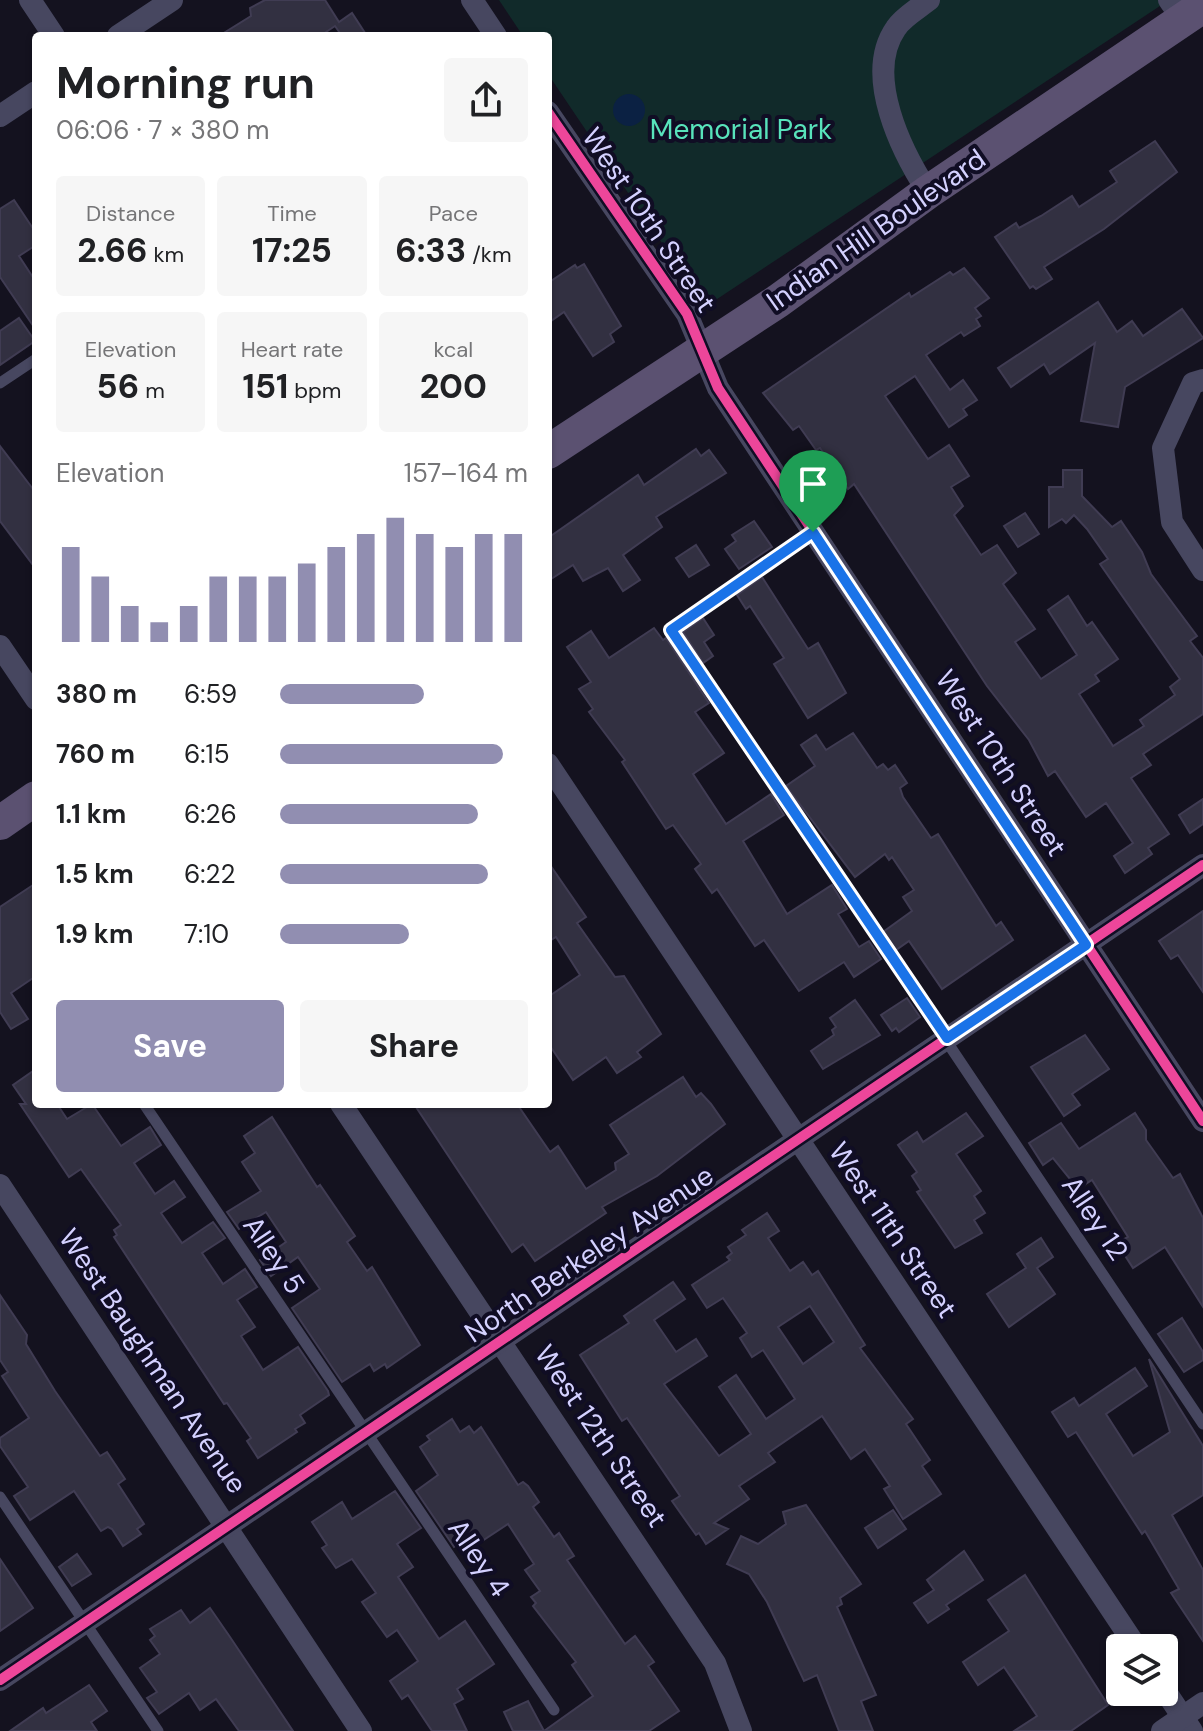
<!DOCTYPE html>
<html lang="en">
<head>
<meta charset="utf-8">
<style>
  :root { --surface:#fff; --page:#f6f6f6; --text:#202124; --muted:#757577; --accent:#918eb1 }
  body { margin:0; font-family:"DM Sans",sans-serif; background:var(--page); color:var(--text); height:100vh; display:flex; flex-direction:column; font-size:30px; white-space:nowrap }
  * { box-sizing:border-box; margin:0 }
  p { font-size:26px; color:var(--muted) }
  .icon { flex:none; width:44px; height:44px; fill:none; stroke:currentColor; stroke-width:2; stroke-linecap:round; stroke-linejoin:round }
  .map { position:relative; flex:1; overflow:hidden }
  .side { position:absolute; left:32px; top:32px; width:520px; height:1076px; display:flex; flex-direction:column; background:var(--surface); border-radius:8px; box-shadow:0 2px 6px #0004 }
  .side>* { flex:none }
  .fabs { position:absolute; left:1106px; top:1634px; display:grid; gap:16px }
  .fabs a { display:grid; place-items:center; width:72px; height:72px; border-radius:8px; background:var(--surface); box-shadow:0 2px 6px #0004; font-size:40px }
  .pin { position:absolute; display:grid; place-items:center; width:68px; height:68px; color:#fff; margin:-82px -34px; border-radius:50% 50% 50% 0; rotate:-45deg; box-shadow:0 0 8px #0007 }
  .pin .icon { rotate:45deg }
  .round { display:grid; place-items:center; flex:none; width:84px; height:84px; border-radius:8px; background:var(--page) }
  .headline { display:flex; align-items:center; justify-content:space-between; height:136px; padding:0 24px }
  h1 { font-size:44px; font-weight:700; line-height:60px }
  .metrics { display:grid; grid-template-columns:repeat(3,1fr); gap:12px; height:136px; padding:8px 24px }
  .metrics div { display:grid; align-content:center; border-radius:8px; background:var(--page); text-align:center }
  .metrics b { font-size:34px; font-weight:700 }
  .metrics small { font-size:22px; font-weight:400 }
  .metrics p { font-size:22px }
  .chart { height:224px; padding:16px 24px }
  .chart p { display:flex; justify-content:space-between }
  .chart svg { width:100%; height:144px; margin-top:8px; stroke:var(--accent); stroke-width:6 }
  .button { display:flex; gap:16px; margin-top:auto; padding:16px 24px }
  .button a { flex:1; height:92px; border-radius:8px; background:var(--accent); color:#fff; font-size:32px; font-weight:700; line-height:92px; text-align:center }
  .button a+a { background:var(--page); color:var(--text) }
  ul { padding:0 24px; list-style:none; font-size:26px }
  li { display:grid; grid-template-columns:128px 96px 1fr; align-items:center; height:60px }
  li i { height:20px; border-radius:10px; background:var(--accent) }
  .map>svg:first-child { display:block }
</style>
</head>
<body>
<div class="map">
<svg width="1203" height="1731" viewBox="0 0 1203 1731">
  <rect width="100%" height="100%" fill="#14121f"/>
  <path fill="#112a2a" d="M499,0H1169L705,307L548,74V36H523Z"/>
  <circle fill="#0b2143" cx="629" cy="110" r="16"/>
  <g fill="#323041" stroke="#403c53" stroke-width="2" fill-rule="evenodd">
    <path d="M265,0H325L339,22L352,13L367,36H342L335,26L320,36H219L251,16L250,8Z"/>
    <path d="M1155,141L1177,172L1104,229L1044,267L1052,279L1036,289L1033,286L1030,288L995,237L1016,223L1019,228L1041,216L1072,196L1079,207L1117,182L1110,171Z"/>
    <path d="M14,200L36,233V245L19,256L36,282V330L0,277V209Z"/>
    <path d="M584,264L621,326L610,334L614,342L593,356L564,312L548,323V283L575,265L577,268Z"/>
    <path d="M964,268L989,298L975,308L981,316L976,319L980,326L964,336L961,332L926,355L950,390L963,380L977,400L963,409L967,415L949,427L915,376L885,396L928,459L949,445L969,476L951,487L963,506L954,515L981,555L997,545L1016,573L1003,584L1035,629L1015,642L1041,679L1077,655L1048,610L1068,596L1087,626L1092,622L1118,659L1095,675L1099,681L1079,694L1113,746L1144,726L1140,720L1175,695L1170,687L1180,679L1100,564L1108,559L1087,529L1074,515L1066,523L1062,519L1049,527V487H1063V470H1082V496L1112,527L1121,521L1142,552L1151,574L1197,636L1190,641L1203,658V714L1143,754L1151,765L1131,778L1169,834L1148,848L1152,854L1125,873L1114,856L1133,843L1106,803L1086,817L1055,771L1048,776L1029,740L987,686L854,484L848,489L820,448L816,450L799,426L793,430L763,393L909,293L911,297L950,272L953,275Z"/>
    <path d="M1098,302L1117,332L1132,321L1143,336L1182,309L1203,338L1125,387L1118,427L1081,421L1095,343L1050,374L1044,364L1011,387L998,368Z"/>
    <path d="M19,318L35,341L0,365V331Z"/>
    <path d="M0,446L36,493V569L0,521Z"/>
    <path d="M696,449L701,456L709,450L726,473L656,517L662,527L623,555L640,580L623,591L608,568L583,581L573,565L548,581V538L638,475L644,485Z"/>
    <path d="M1025,513L1039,534L1018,547L1004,526Z"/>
    <path d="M754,521L772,547L739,569L725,549L736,541L732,535Z"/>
    <path d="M696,545L709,565L689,577L676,558Z"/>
    <path d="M762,577L808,649L818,643L846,693L808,718L774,664L784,658L750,606L746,609L737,595Z"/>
    <path d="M703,618L714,635L704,642L713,656L703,663L683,632Z"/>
    <path d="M654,628L663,640L666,638L709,703L695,712L724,753L693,774L726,824L771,794L784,815L743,841L787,914L832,885L847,909L838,914L859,947L869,941L881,959L854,977L844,962L799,991L764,940L755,946L717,889L712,893L695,869L701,864L673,825L666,829L622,762L625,760L589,712L593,709L579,689L591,682L567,647L591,631L609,658Z"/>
    <path d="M853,733L877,768L883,764L888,770L895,765L907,783L900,788L903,797L931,838L938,834L996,926L1001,922L1013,940L942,989L909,941L896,950L883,932L912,911L903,897L914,890L892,857L889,860L885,854L855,877L786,786L815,766L801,745L816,735L826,750Z"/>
    <path d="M1203,799V824L1190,833L1179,815Z"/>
    <path d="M548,862L586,917L577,923L615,977L624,976L661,1034L637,1052L641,1057L617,1073L606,1057L573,1080L548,1043V997L580,975L556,937L548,942Z"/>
    <path d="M36,883V976L11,993L28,1019L11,1029L0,1012V907Z"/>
    <path d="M1203,911V992L1178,955L1171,959L1159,941Z"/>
    <path d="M907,998L920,1017L899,1032L896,1028L892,1031L881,1015Z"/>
    <path d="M855,1000L880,1035L823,1069L811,1051L834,1035L832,1030L836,1027L830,1018Z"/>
    <path d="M1085,1035L1109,1069L1072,1094L1080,1105L1064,1116L1031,1067Z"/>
    <path d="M36,1069V1104H57L67,1119L92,1104L121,1146L150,1127L161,1145L134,1163L155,1194L174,1181L185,1197L161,1213L182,1243L213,1222L225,1238L202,1253L223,1284L245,1269L257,1287L237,1300L255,1327L241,1336L263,1370L298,1347L328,1391L329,1395L300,1415L305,1423L295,1429L297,1432L258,1458L247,1441L251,1438L227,1403L224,1404L114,1237L117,1235L114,1230L121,1225L81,1169L69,1177L20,1104H26L13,1085Z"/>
    <path d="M683,1077L696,1097L701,1093L711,1104L725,1124L657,1176L602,1207L606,1213L535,1261L523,1244L512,1252L414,1104H517L550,1152L558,1146L586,1189L616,1170L615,1163L629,1154L610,1125Z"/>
    <path d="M966,1113L983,1136L956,1154L981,1191L974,1196L985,1213L974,1220L982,1233L955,1248L917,1192L921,1190L912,1176L917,1172L898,1145L917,1132L923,1142Z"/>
    <path d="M1135,1113L1146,1130V1140L1173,1178L1180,1174L1203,1218V1307L1165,1247L1133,1268L1117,1243L1128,1237L1092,1180L1078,1189L1053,1158L1043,1165L1029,1143L1061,1123L1079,1149Z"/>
    <path d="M272,1117L317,1187L320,1185L355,1236L347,1242L367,1271L372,1267L420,1345L387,1368L385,1364L374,1371L370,1364L342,1382L292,1308L320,1289L298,1257L271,1276L260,1260L286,1242L266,1212L239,1229L227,1212L261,1191L242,1162L255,1153L244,1136Z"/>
    <path d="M767,1213L779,1231L768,1238L790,1271L803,1262L812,1275L818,1271L865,1345L860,1348L913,1419L906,1424L930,1460L922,1466L941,1494L903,1519L884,1489L890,1486L865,1449L851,1459L822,1416L768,1453L775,1462L739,1486L749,1499L714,1523L728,1529L706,1544L699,1533L696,1535L672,1501L680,1496L627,1418L622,1421L580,1355L629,1323L624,1316L673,1282L685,1299L654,1320L676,1352L696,1339L707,1356L664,1384L719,1456L751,1434L719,1387L736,1375L766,1419L795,1399L763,1350L752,1357L740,1338L747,1333L723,1298L707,1308L692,1285L730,1260L727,1257L732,1253L728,1247L746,1235L742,1230ZM810,1306L834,1342L803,1364L778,1327Z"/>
    <path d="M1041,1238L1053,1257L1037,1268L1055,1294L1009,1327L987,1294L1026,1268L1017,1254Z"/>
    <path d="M0,1295L27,1335L26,1344L55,1391L100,1456L107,1452L125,1479L118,1484L144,1524L137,1529L141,1534L123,1546L112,1529L108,1527L101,1531L74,1491L30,1520L14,1496L28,1487L0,1446V1438L29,1418L2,1376L8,1372L0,1360Z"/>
    <path d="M1182,1318L1203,1352V1360L1184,1372L1158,1334Z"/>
    <path d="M1149,1359L1203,1446V1495L1172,1515L1203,1570V1641L1171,1593L1179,1589L1145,1531L1142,1534L1076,1432L1068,1437L1052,1412L1074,1398L1079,1406L1135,1368L1147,1386L1106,1414L1133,1456L1170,1432Z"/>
    <path d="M452,1419L460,1432L469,1426L474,1433L481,1427L518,1485L523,1482L528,1486L539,1502L533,1507L554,1537L559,1533L574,1556L567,1560L625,1644L635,1636L654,1662L648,1666L679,1711L649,1731H513L504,1712L528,1701L544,1731L593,1696L572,1665L576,1662L533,1606L536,1603L531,1597L540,1591L525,1570L534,1564L508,1524L482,1541L477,1532L454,1547L416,1491L438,1475L420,1447L430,1440L427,1436Z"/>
    <path d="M395,1491L421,1528L397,1544L413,1567L398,1577L439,1639L465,1621L494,1664L457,1689L463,1699L454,1704L467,1731H432L408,1695L402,1699L390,1681L418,1661L397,1630L387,1637L362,1602L376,1593L352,1559L336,1568L322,1548L327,1545L312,1522L342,1502L352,1519Z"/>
    <path d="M806,1505L861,1584L840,1598L842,1604L837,1607L876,1695L861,1701L873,1731H839L817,1675L804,1681L767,1602L749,1574L727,1564L741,1536L758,1544L786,1524L783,1512Z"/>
    <path d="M893,1510L906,1529L878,1548L865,1528Z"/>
    <path d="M964,1551L983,1580L946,1605L949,1609L928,1623L914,1603L934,1590L927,1580Z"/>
    <path d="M77,1554L91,1574L72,1586L59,1567Z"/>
    <path d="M0,1559L33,1608L0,1631Z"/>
    <path d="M1025,1575L1108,1705L1071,1731H1014L1037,1716L1004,1667L978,1685L963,1662L1009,1631L988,1600Z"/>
    <path d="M210,1608L230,1637L293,1731H239L216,1699L200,1710L189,1693L159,1714L147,1698L157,1692L140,1668L160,1654L150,1640L155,1636L150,1629L181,1610L190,1623Z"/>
    <path d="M89,1685L107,1711L91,1722L97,1731H10L43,1708L46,1713Z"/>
  </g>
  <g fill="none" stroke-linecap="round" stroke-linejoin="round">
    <g stroke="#474760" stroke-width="11">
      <path d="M0,383L36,359"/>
      <path d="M813,532L671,630L1203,1424"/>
      <path d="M144,1104L554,1710"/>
      <path d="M0,1497L158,1731"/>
    </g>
    <g stroke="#474760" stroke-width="22">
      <path d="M30,0L54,36"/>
      <path d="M472,0L496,36"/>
      <path d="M1169,0L1183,20"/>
      <path d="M118,36L172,0"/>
      <path d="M548,112L687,314L718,388L1203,1121"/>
      <path d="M0,116L36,92"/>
      <path d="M928,192C902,152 863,75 896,28C903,17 919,8 929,0"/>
      <path d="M1203,380L1193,383L1163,448L1172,522L1203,570"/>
      <path d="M0,646L36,699"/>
      <path d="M548,764L1137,1648"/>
      <path d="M341,1104L715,1663L741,1731"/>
      <path d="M0,1185L361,1731"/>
      <path d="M0,1680L1203,865"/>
      <path d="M1164,1689L1192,1731"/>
      <path d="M1162,1731L1203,1703"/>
    </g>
    <g stroke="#5b5171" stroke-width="34">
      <path d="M548,452L778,301L928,192L1203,6"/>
      <path d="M0,823L36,798"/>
    </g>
    <defs>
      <g id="cycleway">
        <path d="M548,112L687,314L718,388L1203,1121"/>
        <path d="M0,1680L1203,865"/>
      </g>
    </defs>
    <use href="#cycleway" stroke="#100d24" stroke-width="15"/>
    <use href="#cycleway" stroke="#ed469a" stroke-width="10"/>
  </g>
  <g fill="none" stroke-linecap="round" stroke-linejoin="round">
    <defs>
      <path id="route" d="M813,532L1086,945L947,1038L671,630Z"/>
    </defs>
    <use href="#route" stroke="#fff" stroke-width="16"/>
    <use href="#route" stroke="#1a73e8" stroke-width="10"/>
  </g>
  <g text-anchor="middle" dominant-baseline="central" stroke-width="8" stroke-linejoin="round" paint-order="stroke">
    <g font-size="28" fill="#58e3bb" stroke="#100d24">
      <text x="741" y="129">Memorial Park</text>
    </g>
    <g font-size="28" fill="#d4d1ff" stroke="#100d24">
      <text transform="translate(649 220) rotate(56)">West 10th Street</text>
      <text transform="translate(876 230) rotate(-35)">Indian Hill Boulevard</text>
      <text transform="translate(1001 763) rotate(57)">West 10th Street</text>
      <text transform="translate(1095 1218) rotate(56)">Alley 12</text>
      <text transform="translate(893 1230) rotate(56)">West 11th Street</text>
      <text transform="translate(589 1254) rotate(-34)">North Berkeley Avenue</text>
      <text transform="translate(274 1255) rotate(56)">Alley 5</text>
      <text transform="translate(153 1361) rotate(56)">West Baughman Avenue</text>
      <text transform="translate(601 1436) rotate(56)">West 12th Street</text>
      <text transform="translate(479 1558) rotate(56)">Alley 4</text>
    </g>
  </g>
</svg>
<div class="fabs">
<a><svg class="icon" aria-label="layers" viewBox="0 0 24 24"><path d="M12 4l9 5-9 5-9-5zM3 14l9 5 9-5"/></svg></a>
</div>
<div class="pin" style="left:813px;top:532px;background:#1e9e55"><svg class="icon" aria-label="arrive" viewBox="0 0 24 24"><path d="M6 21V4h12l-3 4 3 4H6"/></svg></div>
<section class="side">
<div class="headline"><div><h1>Morning run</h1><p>06:06 · 7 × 380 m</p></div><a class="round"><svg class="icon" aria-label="share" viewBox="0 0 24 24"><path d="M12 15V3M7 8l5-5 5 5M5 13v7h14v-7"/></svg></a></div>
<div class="metrics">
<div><p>Distance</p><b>2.66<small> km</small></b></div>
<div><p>Time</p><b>17:25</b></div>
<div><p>Pace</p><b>6:33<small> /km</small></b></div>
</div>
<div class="metrics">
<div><p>Elevation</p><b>56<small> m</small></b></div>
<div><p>Heart rate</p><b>151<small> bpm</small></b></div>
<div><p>kcal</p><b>200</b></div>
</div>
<div class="chart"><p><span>Elevation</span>157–164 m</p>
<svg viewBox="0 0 160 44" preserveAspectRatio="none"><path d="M5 44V15M15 44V24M25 44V33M35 44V38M45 44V33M55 44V24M65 44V24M75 44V24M85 44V20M95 44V15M105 44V11M115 44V6M125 44V11M135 44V15M145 44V11M155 44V11"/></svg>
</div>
<ul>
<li><b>380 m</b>6:59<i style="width:58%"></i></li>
<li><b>760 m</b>6:15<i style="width:90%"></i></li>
<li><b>1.1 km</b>6:26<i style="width:80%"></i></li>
<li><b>1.5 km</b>6:22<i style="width:84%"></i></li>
<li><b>1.9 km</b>7:10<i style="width:52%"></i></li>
</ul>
<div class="button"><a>Save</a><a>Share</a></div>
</section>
</div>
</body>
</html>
